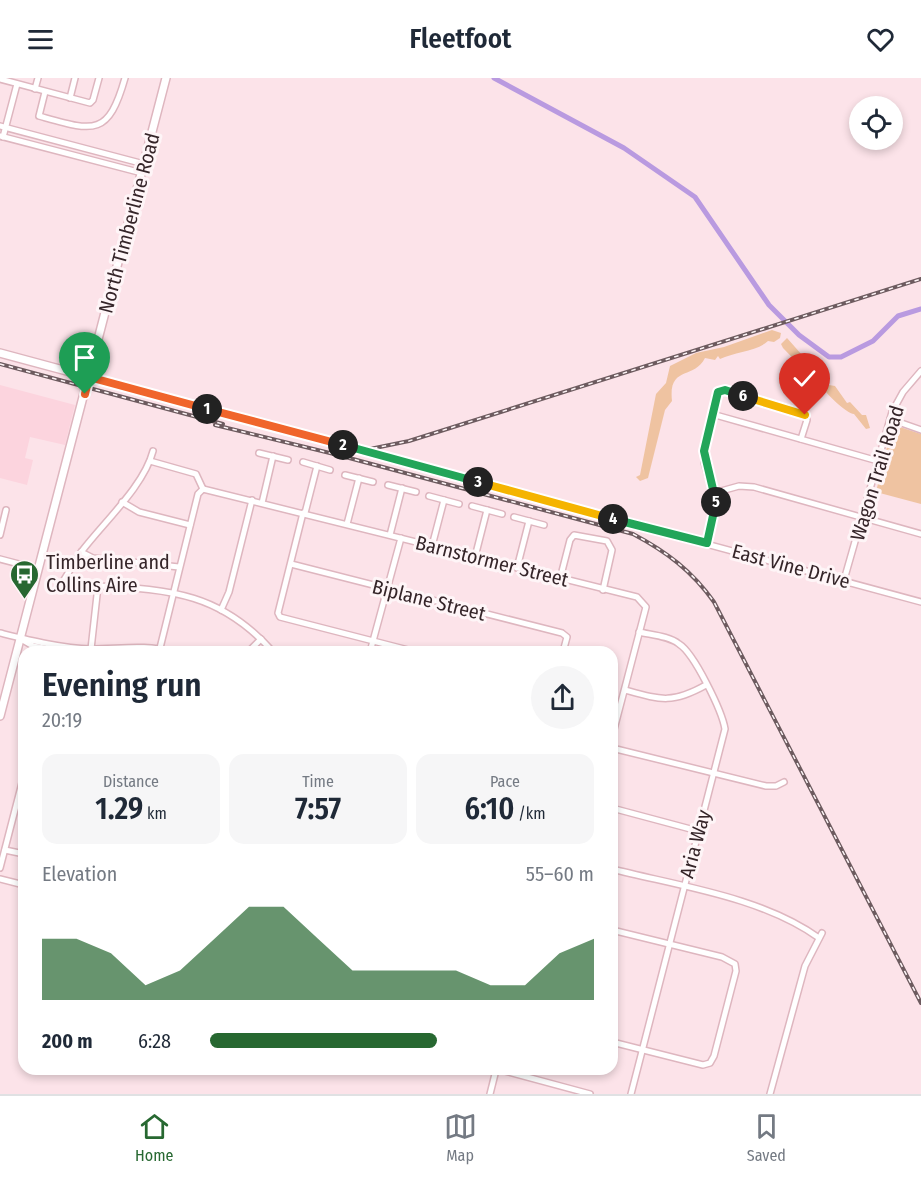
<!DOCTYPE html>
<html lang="en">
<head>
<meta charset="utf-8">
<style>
  :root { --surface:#fff; --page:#f6f6f7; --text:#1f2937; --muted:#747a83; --line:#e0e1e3; --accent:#276831 }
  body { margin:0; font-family:"Fira Sans Condensed",sans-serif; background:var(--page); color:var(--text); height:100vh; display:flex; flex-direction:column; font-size:22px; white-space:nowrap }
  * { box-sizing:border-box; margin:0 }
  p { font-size:20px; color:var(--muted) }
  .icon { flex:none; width:33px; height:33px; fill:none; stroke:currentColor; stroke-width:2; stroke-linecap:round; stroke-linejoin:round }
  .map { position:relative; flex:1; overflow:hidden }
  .side { position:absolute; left:18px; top:568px; width:600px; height:429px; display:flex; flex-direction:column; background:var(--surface); border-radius:18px; box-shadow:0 3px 9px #0003 }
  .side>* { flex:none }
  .tools { position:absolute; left:849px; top:18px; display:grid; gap:12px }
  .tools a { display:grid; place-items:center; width:54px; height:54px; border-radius:50%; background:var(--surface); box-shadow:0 3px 9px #0003; font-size:30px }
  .pin { position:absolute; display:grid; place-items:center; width:51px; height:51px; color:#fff; margin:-62px -26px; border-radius:50% 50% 50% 0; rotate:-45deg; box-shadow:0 0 6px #0007 }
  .pin .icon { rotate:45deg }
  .km { position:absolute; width:30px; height:30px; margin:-15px; border-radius:50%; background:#222; color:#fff; font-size:16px; line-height:30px; text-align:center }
  .round { display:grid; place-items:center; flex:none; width:63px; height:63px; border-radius:32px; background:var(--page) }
  .summary { display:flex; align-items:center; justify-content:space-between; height:102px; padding:0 24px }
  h1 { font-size:33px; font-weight:600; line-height:45px }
  .stats { display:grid; grid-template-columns:repeat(3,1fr); gap:9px; height:102px; padding:6px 24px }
  .stats div { display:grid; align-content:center; border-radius:15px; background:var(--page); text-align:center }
  .stats b { font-size:30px; font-weight:600 }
  .stats small { font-size:16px; font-weight:400 }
  .stats p { font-size:16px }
  .chart { height:168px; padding:12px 24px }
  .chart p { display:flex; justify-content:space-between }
  .chart svg { width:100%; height:108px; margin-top:6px; fill:var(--accent); opacity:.7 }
  ul { padding:0 24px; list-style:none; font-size:20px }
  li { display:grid; grid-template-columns:96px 72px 1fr; align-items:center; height:45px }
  li i { height:15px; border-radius:8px; background:var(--accent) }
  header { display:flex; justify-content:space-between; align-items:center; height:78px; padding:0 24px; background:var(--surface); font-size:27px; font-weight:600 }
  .tab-bar { display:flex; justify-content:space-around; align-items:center; height:84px; border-top:2px solid var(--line); background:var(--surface); font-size:16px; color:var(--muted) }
  .tab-bar a { display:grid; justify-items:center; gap:3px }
  .tab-bar .selected { color:var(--accent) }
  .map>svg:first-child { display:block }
</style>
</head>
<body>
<header><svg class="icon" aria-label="menu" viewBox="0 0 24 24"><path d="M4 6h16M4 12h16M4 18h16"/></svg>Fleetfoot<svg class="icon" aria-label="heart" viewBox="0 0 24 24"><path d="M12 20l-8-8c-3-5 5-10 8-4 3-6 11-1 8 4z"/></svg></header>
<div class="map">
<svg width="921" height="1016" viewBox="0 0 921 1016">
  <rect width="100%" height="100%" fill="#fce3e9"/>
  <path fill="#fcd4de" d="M0,307L75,327L65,367L30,359L25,380L33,382L27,407L0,400Z"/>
  <g fill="#efc3a1">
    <path d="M772,252L781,255L780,260L774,264L768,263C758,273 734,274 720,281L718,278L715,282L705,280C694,302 668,287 672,323L665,332L648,400L640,403L636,399L640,397L656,316L666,305L670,288L696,275L724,269Z"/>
    <path d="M787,260L810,286H815L820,301L824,298L829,307L835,308L847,325L850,324L862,337H866L870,350L866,351L854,336C847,336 820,311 819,303H815L783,270L781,266Z"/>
    <path d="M894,347L921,356V426L876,414L892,348Z"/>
  </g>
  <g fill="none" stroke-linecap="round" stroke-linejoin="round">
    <path stroke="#b99ae0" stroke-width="5" d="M494,0L624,70L695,119L769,227L799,257L829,279H841L873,263L898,238L921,231"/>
    <defs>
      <g id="minor">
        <path d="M0,1L90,25L93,22L99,0"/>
        <path d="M35,11L38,0"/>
        <path d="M45,14L39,38C93,53 108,60 125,0"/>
        <path d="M70,20L75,0"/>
        <path d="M0,48L144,86"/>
        <path d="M0,58L142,95"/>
        <path d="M3,59L17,6"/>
        <path d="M89,299L921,524"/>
        <path d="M712,336L878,383"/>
        <path d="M890,341L921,352"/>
        <path d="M259,375L288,382"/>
        <path d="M150,383L196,396L203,411"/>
        <path d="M303,384L330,392"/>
        <path d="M345,397L373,404"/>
        <path d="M388,407L416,414"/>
        <path d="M203,411L637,519L646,529L612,659"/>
        <path d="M714,415L739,408L754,409L921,456"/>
        <path d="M429,418L459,426"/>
        <path d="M122,424L139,434L190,447"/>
        <path d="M262,425L273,378"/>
        <path d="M472,428L502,436"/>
        <path d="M303,435L278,535L280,539L416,574"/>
        <path d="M305,435L317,388"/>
        <path d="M514,439L544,447"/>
        <path d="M347,446L359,400"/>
        <path d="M0,457L6,432"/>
        <path d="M390,457L402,410"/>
        <path d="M707,465L717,428L704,384V366L718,314L728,313L803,334L807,342L801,361"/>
        <path d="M432,468L444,422"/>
        <path d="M81,474L93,480L179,489"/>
        <path d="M475,479L487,432"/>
        <path d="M0,481L38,491"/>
        <path d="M291,486L562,555L567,559L563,574"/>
        <path d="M517,490L529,443"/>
        <path d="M560,501L570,462L574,457L607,463L612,472L603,512"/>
        <path d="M844,502L892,334L903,314L921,293"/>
        <path d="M62,505C69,494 75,483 82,473C104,444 144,408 153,373"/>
        <path d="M221,532L229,514L252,422"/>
        <path d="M0,555C29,562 61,570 91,571C120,571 145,566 173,574"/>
        <path d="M21,561L33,568L66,574"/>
        <path d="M91,571L98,508C171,511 222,516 273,574"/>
        <path d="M159,574L198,416L203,411"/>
        <path d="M248,574L261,561"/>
        <path d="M370,574L401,460"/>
        <path d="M625,612C661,622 672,626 706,607"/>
        <path d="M612,670L766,708H776L784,704"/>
        <path d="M612,730L698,753"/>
        <path d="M5,772L24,776"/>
        <path d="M0,790L24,697"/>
        <path d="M612,791C679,808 762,819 819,860"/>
        <path d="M0,801L24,807"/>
        <path d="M612,852L722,879L735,886L736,893L714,978L710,985L703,987L612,964"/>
        <path d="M501,992L590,1016"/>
        <path d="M490,1016L496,992"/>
        <path d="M631,1016L725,651C722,633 694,575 679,566C669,558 652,557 639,554"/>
        <path d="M770,1016L805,888L822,855"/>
      </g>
      <g id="major">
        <path d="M0,275L89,299"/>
        <path d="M0,638L166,0"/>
      </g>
    </defs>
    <use href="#minor" stroke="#deb6bf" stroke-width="8"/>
    <use href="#major" stroke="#deb6bf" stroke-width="10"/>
    <use href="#minor" stroke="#fff" stroke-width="5"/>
    <use href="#major" stroke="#fff" stroke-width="7"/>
    <defs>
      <g id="rail">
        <path d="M0,286L223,346"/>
        <path d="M215,347L338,377L633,456C667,474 692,493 714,524L921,925"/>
        <path d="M337,372L370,371L409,363L921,201"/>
      </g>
    </defs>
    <use href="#rail" stroke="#6d5b5f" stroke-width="4"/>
    <use href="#rail" stroke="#fef5f7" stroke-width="1.5" stroke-dasharray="4.5" stroke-linecap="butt"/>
  </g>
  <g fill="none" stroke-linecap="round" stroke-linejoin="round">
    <defs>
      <path id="split-1" d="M85,316L89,299L207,331"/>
      <path id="split-2" d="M207,331L343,367"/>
      <path id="split-3" d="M343,367L478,404"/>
      <path id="split-4" d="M478,404L613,441"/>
      <path id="split-5" d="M613,441L707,465L716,424"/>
      <path id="split-6" d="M716,424L704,373L718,314L725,312L743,318"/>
      <path id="split-7" d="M743,318L805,337"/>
    </defs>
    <use href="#split-1" stroke="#fff" stroke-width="12"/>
    <use href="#split-2" stroke="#fff" stroke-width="12"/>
    <use href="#split-3" stroke="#fff" stroke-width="12"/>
    <use href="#split-4" stroke="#fff" stroke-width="12"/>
    <use href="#split-5" stroke="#fff" stroke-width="12"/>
    <use href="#split-6" stroke="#fff" stroke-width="12"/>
    <use href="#split-7" stroke="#fff" stroke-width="12"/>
    <use href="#split-1" stroke="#f0652b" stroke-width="8"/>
    <use href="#split-2" stroke="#f0652b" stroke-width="8"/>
    <use href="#split-3" stroke="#22a559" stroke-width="8"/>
    <use href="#split-4" stroke="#f5b400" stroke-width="8"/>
    <use href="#split-5" stroke="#22a559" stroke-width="8"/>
    <use href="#split-6" stroke="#22a559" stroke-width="8"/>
    <use href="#split-7" stroke="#f5b400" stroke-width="8"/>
  </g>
  <defs>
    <symbol id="bus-pin" viewBox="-11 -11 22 30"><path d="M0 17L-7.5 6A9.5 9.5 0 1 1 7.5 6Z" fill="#276831" stroke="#fef5f7"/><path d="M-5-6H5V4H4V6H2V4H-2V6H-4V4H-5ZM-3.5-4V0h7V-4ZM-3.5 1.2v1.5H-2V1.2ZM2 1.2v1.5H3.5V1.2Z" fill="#fff"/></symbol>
  </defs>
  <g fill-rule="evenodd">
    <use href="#bus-pin" x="8" y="480" width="33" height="45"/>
  </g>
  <g text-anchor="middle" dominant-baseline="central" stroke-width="6" stroke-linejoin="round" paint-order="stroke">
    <g font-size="20" fill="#352529" stroke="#fef5f7">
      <text transform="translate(129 145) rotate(-75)">North Timberline Road</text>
      <text transform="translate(877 395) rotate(-73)">Wagon Trail Road</text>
      <text transform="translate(492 483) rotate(14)">Barnstormer Street</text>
      <text transform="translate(791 488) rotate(15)">East Vine Drive</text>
      <text transform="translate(429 522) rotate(14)">Biplane Street</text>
      <text transform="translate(695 766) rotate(-75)">Aria Way</text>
    </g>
    <g font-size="20" fill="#352529" stroke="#fef5f7" text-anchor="start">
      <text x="46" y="484">Timberline and<tspan x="46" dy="23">Collins Aire</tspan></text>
    </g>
  </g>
</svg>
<div class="tools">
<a><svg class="icon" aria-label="locate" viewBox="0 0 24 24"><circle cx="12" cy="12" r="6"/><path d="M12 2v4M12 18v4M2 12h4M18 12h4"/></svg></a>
</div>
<div class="pin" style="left:85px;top:316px;background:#1e9e55"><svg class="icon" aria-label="arrive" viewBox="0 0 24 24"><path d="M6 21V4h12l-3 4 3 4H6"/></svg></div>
<div class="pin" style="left:805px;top:337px;background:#d93025"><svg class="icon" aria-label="check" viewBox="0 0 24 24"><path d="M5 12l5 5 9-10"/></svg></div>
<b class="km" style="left:207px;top:331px">1</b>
<b class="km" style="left:343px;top:367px">2</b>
<b class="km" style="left:478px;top:404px">3</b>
<b class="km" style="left:613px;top:441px">4</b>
<b class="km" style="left:716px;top:424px">5</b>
<b class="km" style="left:743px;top:318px">6</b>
<section class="side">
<div class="summary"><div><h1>Evening run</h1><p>20:19</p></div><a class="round"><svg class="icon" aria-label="share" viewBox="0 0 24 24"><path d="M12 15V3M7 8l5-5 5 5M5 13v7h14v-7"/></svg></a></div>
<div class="stats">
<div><p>Distance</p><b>1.29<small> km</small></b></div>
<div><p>Time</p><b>7:57</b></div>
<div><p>Pace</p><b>6:10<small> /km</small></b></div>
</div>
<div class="chart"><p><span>Elevation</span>55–60 m</p>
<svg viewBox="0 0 160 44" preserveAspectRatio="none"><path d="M0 44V19L10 19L20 25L30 38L40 32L50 19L60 6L70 6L80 19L90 32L100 32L110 32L120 32L130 38L140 38L150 25L160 19V44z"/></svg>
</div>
<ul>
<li><b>200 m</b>6:28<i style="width:59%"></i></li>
</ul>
</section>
</div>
<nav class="tab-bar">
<a class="selected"><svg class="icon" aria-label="home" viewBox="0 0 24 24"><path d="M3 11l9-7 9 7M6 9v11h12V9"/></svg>Home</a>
<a><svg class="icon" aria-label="map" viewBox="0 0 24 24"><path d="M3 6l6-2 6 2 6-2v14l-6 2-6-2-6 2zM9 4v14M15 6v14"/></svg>Map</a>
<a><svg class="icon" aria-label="saved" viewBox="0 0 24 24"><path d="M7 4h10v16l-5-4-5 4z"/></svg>Saved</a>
</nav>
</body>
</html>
